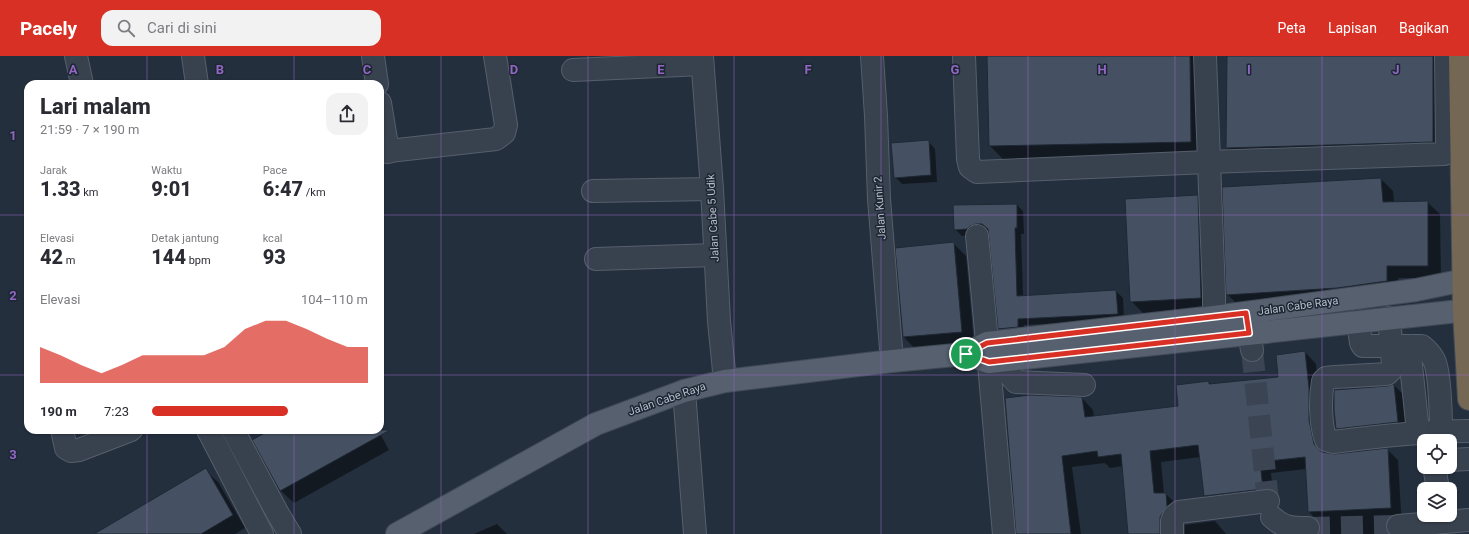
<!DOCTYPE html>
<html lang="id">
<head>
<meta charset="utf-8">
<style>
  :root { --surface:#fff; --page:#f2f2f3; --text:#2b2b33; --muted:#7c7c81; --accent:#d93025 }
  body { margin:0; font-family:Roboto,sans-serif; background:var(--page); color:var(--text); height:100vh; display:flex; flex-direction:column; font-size:15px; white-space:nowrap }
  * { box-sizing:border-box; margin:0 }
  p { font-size:13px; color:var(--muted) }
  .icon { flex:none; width:22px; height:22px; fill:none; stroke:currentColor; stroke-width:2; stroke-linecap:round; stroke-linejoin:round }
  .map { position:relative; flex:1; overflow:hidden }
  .side { position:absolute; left:24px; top:24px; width:360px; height:354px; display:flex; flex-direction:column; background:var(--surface); border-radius:12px; box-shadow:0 1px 3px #0004 }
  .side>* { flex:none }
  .tools { position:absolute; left:1417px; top:378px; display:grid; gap:8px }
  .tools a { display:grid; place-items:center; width:40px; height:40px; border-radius:8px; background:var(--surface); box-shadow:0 1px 3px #0004; font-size:20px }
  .pin { position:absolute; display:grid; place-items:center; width:34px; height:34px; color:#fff; margin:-17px; border:2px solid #fff; border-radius:50%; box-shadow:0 1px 4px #0007 }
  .round { display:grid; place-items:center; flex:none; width:42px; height:42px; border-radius:12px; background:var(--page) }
  .overview { display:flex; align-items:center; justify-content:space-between; height:68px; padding:0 16px }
  h1 { font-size:22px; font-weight:800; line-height:30px }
  .stats { display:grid; grid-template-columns:repeat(3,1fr); gap:6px; height:68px; padding:4px 16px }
  .stats div { display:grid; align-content:center }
  .stats b { font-size:20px; font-weight:800 }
  .stats small { font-size:11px; font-weight:400 }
  .stats p { font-size:11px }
  .chart { height:112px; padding:8px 16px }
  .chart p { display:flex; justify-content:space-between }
  .chart svg { width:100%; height:72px; margin-top:4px; fill:var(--accent); opacity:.7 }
  ul { padding:0 16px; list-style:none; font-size:13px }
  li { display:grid; grid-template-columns:64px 48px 1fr; align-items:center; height:30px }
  li i { height:10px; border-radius:5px; background:var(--accent) }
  header { display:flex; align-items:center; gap:24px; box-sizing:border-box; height:56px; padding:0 20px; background:var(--accent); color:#fff }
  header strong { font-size:19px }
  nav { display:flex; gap:22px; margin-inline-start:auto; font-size:14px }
  .search { width:280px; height:36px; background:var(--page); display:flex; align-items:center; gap:10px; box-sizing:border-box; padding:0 14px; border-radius:12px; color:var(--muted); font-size:15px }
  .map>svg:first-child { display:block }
</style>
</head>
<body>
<header>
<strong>Pacely</strong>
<div class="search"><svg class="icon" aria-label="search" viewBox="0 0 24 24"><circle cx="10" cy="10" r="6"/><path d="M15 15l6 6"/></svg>Cari di sini</div>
<nav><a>Peta</a><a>Lapisan</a><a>Bagikan</a></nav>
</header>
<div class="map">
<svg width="1469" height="478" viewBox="0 0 1469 478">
  <rect width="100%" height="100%" fill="#242f3e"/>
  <g fill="#0007">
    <path d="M988,0H1202L1204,99L1003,103L990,90Z"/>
    <path d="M1228,0H1444L1445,98L1240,104L1227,92Z"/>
    <path d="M928,85L935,93L937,126L902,128L895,121Z"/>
    <path d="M1381,123L1393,135L1394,146H1427L1440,158L1441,222H1398L1399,237L1240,251L1227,238Z"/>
    <path d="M1197,140L1210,153L1213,255L1144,258L1131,245Z"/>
    <path d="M1017,149L1023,155L1024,178H1021L1023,240L1116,235L1123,242L1124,264L1024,269V277L1006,279L999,273L989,175L983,174L974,179L962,180L955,173Z"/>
    <path d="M953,187L966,200L974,288L916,294L904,281Z"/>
    <path d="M1305,296L1316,308L1320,344L1323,393L1325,397L1334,399L1387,393L1398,404L1402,471L1397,478H1325V467H1320L1309,456L1306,413L1271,417L1274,444L1217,451L1205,440L1201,401L1161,406L1164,438H1166L1177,449L1170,478H1129L1123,410L1110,412L1105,407L1072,411L1081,478H1017L1082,342L1093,354L1094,361L1179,351L1209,326L1212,329L1279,321Z"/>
    <path d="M1394,329L1404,339L1407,376L1347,383L1337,373L1388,331Z"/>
    <path d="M272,374H378L389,394L294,447L281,435L254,384Z"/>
    <path d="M205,414L218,426L245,472L235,478H96Z"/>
    <path d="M1215,465L1226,478H1185V469Z"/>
    <path d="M497,468L507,478H474Z"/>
  </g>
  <g fill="#455162" stroke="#1f2835">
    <path d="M987,0H1190L1191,86L989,90Z"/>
    <path d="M1227,0H1433V86L1226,92Z"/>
    <path d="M929,84L931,119L894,122L891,87Z"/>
    <path d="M1381,122L1383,146L1428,145V210H1387V225L1337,232L1226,239L1222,131Z"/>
    <path d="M1198,139L1201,242L1130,246L1125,143Z"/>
    <path d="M1017,148V172H1015L1017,240L1116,234L1118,258L1018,263V271L998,273L988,173L982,168H976L970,170L967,173L954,174L953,149Z"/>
    <path d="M954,186L962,276L903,281L895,192Z"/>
    <path d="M1305,295L1309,332V364L1314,388L1318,393L1322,396L1334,398L1388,392L1391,452L1308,456L1305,401L1260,406L1263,433L1204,440L1198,389L1150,395L1154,437H1166L1167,450L1160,461V478H1128L1121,398L1098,401L1097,395L1062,400L1071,478H1016L1005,342L1031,339L1082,341L1085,361L1178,350L1176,329L1209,325V328L1278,321L1276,299Z"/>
    <path d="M1394,328L1398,366L1336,373L1334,354V334L1388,330Z"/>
    <path d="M270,374H390L280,435L252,384Z"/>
    <path d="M206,412L233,459L201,478H94Z"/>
  </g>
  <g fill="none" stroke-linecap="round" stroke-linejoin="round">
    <g stroke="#3a4453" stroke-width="22" stroke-dasharray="22 11" stroke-linecap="butt">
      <path d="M1252,294L1268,445L1272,461"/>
      <path d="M1308,472L1398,470"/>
    </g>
    <defs>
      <g id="minor">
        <path d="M76,0L82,28"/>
        <path d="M193,0L197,28"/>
        <path d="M373,0L377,28"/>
        <path d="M702,0L712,133L719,265L725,325"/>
        <path d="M872,0L876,60L879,143L892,305"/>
        <path d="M964,0L968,103L970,111L977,116L1208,106L1444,98L1447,94L1446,0"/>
        <path d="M1205,0L1214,238V261"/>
        <path d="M573,14L702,8"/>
        <path d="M380,47L388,96"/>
        <path d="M380,96L496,83L504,77L506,69L495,0"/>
        <path d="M593,135L712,133"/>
        <path d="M977,180C987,279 995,379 1004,478"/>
        <path d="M596,203L715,199"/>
        <path d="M1246,260L1252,294"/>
        <path d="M1389,262L1393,309L1391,314L1387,318L1335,321L1326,322L1323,325C1320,342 1320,368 1326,384L1333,386C1379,380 1423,375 1469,375"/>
        <path d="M1358,265L1361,287L1363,290H1422C1427,294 1431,298 1434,304C1440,316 1441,360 1441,375"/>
        <path d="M1409,290L1418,376"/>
        <path d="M998,305L1016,326L1084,329"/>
        <path d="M684,335L695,478"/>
        <path d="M62,374L66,392L71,395L79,394L131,374"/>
        <path d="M208,374L262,478"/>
        <path d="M233,374L278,458L290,478"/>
        <path d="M1450,404L1469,403"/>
        <path d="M1436,411L1435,416L1438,433"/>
        <path d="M1272,461C1284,472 1292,472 1308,472"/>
        <path d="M1398,470L1469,464"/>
        <path d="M1172,478V465L1174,460L1179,456L1268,445"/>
      </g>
      <g id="major">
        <path d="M966,298L989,306L998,305L1469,254"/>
        <path d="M397,478L596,368L684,335L725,325L892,305L966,298L987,287L1214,261L1416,234L1469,223"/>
      </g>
      <path id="highway" d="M1460,0L1464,255L1469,343"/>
    </defs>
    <use href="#minor" stroke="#565f6c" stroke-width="24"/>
    <use href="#major" stroke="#414a57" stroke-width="24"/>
    <use href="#highway" stroke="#434c59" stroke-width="24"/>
    <use href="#minor" stroke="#38414e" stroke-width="22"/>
    <use href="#major" stroke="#56606e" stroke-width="22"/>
    <use href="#highway" stroke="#746855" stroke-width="22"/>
  </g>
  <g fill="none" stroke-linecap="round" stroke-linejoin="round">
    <defs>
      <path id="route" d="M1246,257L1249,277L998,305L989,306L966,298L987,287Z"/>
    </defs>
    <use href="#route" stroke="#fff" stroke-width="8"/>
    <use href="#route" stroke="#d93025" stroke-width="5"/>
  </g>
  <path fill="none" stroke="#9266c3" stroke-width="1" stroke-opacity="0.55" d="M147,0V28M294,0V28M441,0V478M588,0V478M734,0V478M881,0V478M1028,0V478M1175,0V478M1322,0V478M0,159H28M380,159H1469M0,319H28M380,319H1469M147,374V478M294,374V478"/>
  <g text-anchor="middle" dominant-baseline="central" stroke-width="3" stroke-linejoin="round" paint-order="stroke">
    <g font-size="11" fill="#b4bcc9" stroke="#1d2633">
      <text transform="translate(880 152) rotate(-94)">Jalan Kunir 2</text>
      <text transform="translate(713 162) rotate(-93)">Jalan Cabe 5 Udik</text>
      <text transform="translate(1298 250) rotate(-8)">Jalan Cabe Raya</text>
      <text transform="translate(667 343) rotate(-19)">Jalan Cabe Raya</text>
    </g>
  </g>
  <g font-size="13" text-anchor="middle" font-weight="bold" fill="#9266c3" stroke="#1d2633" stroke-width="3" stroke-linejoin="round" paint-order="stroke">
    <text x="73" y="18">A</text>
    <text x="220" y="18">B</text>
    <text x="367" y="18">C</text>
    <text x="514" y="18">D</text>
    <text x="661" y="18">E</text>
    <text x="808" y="18">F</text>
    <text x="955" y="18">G</text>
    <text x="1102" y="18">H</text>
    <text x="1249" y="18">I</text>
    <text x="1396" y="18">J</text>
    <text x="13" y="84">1</text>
    <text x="13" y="244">2</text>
    <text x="13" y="403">3</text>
  </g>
</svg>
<div class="tools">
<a><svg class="icon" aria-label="locate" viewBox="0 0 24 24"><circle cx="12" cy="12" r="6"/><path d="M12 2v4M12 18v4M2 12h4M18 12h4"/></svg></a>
<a><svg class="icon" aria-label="layers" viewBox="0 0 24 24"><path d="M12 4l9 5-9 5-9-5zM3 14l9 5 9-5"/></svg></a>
</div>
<div class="pin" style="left:966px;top:298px;background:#1e9e55"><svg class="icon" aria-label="arrive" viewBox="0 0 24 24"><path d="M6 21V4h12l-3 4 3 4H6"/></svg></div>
<section class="side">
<div class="overview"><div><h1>Lari malam</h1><p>21:59 · 7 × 190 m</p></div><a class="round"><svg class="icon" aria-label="share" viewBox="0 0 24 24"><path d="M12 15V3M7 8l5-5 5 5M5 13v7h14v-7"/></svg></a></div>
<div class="stats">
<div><p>Jarak</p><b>1.33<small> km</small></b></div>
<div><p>Waktu</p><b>9:01</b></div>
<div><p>Pace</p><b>6:47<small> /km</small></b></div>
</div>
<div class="stats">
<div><p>Elevasi</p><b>42<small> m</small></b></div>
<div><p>Detak jantung</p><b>144<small> bpm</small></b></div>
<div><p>kcal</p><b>93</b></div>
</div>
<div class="chart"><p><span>Elevasi</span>104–110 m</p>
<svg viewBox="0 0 160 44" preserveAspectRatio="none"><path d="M0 44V22L10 27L20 33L30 38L40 33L50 27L60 27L70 27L80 27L90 22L100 11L110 6L120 6L130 11L140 17L150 22L160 22V44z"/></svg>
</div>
<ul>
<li><b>190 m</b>7:23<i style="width:63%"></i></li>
</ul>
</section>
</div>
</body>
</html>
